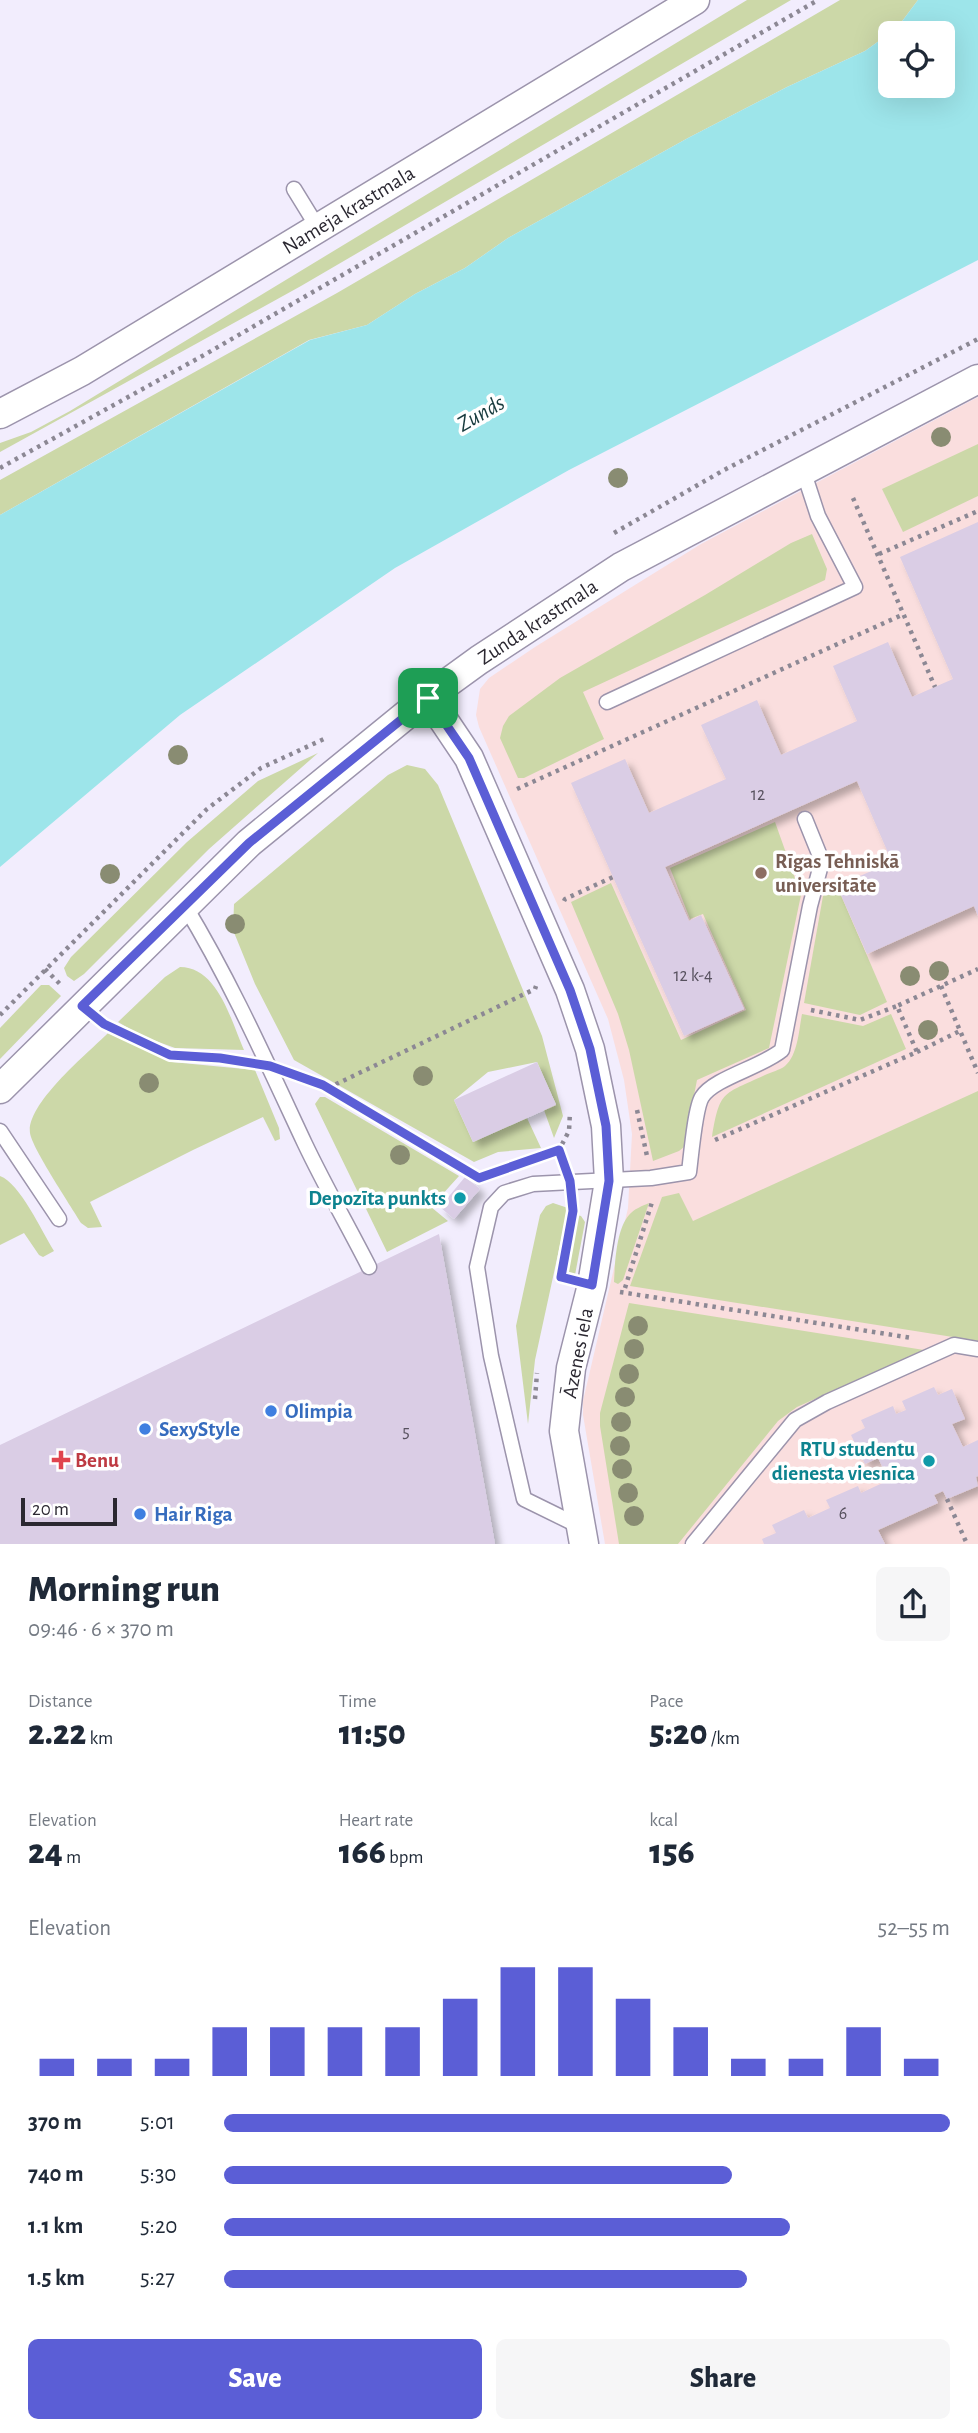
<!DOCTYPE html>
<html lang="en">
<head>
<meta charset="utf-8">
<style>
  :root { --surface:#fff; --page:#f6f6f7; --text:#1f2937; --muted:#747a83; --accent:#5b5ed6 }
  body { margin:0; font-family:"Alegreya Sans",sans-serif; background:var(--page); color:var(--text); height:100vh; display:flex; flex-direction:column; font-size:26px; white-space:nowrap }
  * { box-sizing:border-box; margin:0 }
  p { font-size:23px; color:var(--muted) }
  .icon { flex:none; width:38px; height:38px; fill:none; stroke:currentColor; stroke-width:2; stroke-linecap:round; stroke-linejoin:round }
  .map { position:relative; height:1544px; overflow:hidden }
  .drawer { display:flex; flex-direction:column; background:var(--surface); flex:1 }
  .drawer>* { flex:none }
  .fabs { position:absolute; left:878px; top:21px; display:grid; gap:14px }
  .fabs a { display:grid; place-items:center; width:77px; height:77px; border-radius:10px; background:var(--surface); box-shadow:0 7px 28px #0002; font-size:35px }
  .scale { position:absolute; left:21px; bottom:18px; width:96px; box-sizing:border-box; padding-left:7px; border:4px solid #2b2831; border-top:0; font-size:19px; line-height:24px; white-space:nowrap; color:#2b2831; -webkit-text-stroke:5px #fff; paint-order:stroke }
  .pin { position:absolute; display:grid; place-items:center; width:60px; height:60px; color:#fff; margin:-30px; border-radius:14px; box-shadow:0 4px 10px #0006 }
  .round { display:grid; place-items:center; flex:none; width:74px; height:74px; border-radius:10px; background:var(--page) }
  .head { display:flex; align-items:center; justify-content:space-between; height:119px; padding:0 28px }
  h1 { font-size:38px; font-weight:800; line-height:52px }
  .stats { display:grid; grid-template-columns:repeat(3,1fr); gap:10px; height:119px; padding:7px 28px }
  .stats div { display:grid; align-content:center }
  .stats b { font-size:35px; font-weight:800 }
  .stats small { font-size:19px; font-weight:400 }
  .stats p { font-size:19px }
  .chart { height:196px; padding:14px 28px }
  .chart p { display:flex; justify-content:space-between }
  .chart svg { width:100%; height:126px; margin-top:7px; stroke:var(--accent); stroke-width:6 }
  .cta { display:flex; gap:14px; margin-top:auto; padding:14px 28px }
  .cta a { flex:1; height:80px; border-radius:10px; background:var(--accent); color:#fff; font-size:28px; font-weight:800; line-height:80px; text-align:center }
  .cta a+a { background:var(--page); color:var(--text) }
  ul { padding:0 28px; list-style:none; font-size:23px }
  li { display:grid; grid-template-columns:112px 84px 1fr; align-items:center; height:52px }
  li i { height:18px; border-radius:9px; background:var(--accent) }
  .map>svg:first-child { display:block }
</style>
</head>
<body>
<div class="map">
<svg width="978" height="1544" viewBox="0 0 978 1544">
  <defs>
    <filter id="shadow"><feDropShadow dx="6" dy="6" stdDeviation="3.5" flood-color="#0004"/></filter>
  </defs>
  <rect width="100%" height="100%" fill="#f2edfd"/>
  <path fill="#fadede" d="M978,397V1544H605L583,1415V1401L628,1208L632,1134L624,1080L608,1019L479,727L476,715L480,689L489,678L535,647L701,544Z"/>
  <g fill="#ccd8a8">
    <path d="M747,0H791L301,286L0,452V443L31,432L70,411Z"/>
    <path d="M840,0H918L897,28L865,51L787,87L688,138L508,238L465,268L415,294L367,325L309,340L0,515V480L337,293Z"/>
    <path d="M978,444V496L903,532L882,489Z"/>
    <path d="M812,534L827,569L825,580L583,692L604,739L524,778H518L500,738L503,726L509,716L560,678L705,595L791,543Z"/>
    <path d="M318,753L209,849L84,974L74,981L67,976L64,968L71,957L187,842L258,781Z"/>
    <path d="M407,765L425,769L438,785L542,1036L563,1116L554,1138L544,1110L556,1104L537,1062L488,1072L454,1100L473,1142L527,1118L541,1148L498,1152L474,1162L294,1060L255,984L233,930L234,904L388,775Z"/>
    <path d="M775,822L801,895L769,1048L697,1080L684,1147L679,1151L653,1161L629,1050L618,1014L571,902L611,883L681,1040L746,1010L703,914L690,919L670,868Z"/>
    <path d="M837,886L887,1002L860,1015L804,1003L823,896L829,889Z"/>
    <path d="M180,967C218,967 231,1021 244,1050L175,1048L142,1036L118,1022L165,977Z"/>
    <path d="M41,985H49L61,996L0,1059V1028Z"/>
    <path d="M802,1014L863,1026L891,1014L906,1049L712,1137C720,1089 723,1095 765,1075C771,1072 780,1070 785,1066C798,1055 799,1029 802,1014Z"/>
    <path d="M108,1033L172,1062L255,1070L279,1128L280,1139L275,1141L263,1117L193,1150L90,1202L102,1227L88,1228L81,1223C71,1206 32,1148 30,1133C26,1104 88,1053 108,1033Z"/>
    <path d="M978,1091V1341L630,1286L662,1197L679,1193L693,1221Z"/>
    <path d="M320,1097H325L459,1176L431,1207L448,1221L387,1252L315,1104Z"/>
    <path d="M0,1176C20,1183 42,1232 54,1251L43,1257L39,1255L24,1233L0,1245Z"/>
    <path d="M553,1203L568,1208L535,1360L528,1424L516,1326L540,1215L546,1206Z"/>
    <path d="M649,1203L623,1280L618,1284L614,1282C615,1263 616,1230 629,1215C634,1209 642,1206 649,1203Z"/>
    <path d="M577,1215L581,1216L585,1222L575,1275L566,1271Z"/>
    <path d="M629,1303L924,1350L797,1407L778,1421L678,1544H619L600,1426V1413Z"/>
  </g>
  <path fill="#9de5ea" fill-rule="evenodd" d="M918,0H978V260L569,470L395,568L180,715L0,867V515L310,340L367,325L415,294L465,268L508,238L688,138L787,87L865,51L897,28ZM891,33H943V86H891Z"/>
  <g fill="#dacde5" filter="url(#shadow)">
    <path d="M978,522V916L974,906L867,954L837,886L892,862L857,781L665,867L689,921L701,915L744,1009L684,1036L571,783L625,759L649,813L726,779L701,725L757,700L781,755L857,721L833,666L888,642L912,697L953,679L900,557Z"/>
    <path d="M537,1062L556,1105L473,1142L454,1100Z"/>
    <path d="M465,1177L480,1189L454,1219L440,1207Z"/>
    <path d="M439,1234L495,1544H0V1445Z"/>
    <path d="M934,1387L938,1395L952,1389L965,1419L952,1424L963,1447L978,1440V1476L976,1477L978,1486L947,1499L943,1491L934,1495L938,1503L878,1530L885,1544H764L762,1539L776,1533L772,1525L804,1510L808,1518L830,1508L826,1500L858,1486L861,1493L889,1480L878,1458L865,1464L851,1435L865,1428L861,1420L893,1406L896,1414L906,1410L902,1401Z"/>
  </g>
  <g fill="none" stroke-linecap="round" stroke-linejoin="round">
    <defs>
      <g id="service">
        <path d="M294,189L318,228"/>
        <path d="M607,702L855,587L818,516L803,470"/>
        <path d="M185,906C231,982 267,1063 305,1144C325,1186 348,1226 369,1267"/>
        <path d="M0,1131L59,1219"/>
        <path d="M581,1527L524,1499L491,1356L477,1267L491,1207L504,1193L533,1184L651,1178L689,1172C691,1157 695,1108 702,1097C714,1078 762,1067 782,1050L810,906L822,861L805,819"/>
        <path d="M693,1544L795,1420L827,1402L954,1345L978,1349"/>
      </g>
      <g id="minor">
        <path id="s1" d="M0,414L82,371L695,0"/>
        <path d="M428,697L469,758L570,990L590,1049L606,1126L609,1181L592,1285L571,1368L564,1431L584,1544"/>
        <path id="s2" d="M0,1089L249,843L428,697L479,660L621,567L978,379"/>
      </g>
    </defs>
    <use href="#service" stroke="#9c94ac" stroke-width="17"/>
    <use href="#minor" stroke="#9c94ac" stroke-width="31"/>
    <g stroke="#8c8894" stroke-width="4.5" stroke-dasharray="3.5 5" stroke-linecap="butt">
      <path d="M0,468L204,355L818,0"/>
      <path d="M853,498L935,687"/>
      <path d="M614,533L724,470L978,339"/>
      <path d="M879,554L978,511"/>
      <path d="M517,789L904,614"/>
      <path d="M564,901L565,899L613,877"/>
      <path d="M45,969L63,987"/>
      <path d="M941,986L978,1073"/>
      <path d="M811,1010L860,1020L897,1006"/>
      <path d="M0,1015L207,809L261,768L324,739"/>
      <path d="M107,1025L170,1055L242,1062"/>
      <path d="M917,1052L960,1031"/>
      <path d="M297,1076L323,1085L479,1178L489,1174"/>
      <path d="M328,1088L535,989L536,986"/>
      <path d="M637,1110L647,1156"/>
      <path d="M715,1140L917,1052L897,1006L978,969"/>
      <path d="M533,1159L559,1150"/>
      <path d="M562,1160L559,1150L569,1131L570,1112"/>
      <path d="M625,1288L653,1199"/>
      <path d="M620,1292L912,1338"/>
      <path d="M535,1399L537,1373"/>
      <path d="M947,1499L967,1544"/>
    </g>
    <use href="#service" stroke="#fff" stroke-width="14"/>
    <use href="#minor" stroke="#fff" stroke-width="28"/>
  </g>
  <g fill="#898c72">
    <circle cx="941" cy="437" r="10"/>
    <circle cx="618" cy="478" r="10"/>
    <circle cx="178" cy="755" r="10"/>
    <circle cx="110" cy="874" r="10"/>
    <circle cx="235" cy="924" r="10"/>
    <circle cx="939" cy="971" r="10"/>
    <circle cx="910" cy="976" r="10"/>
    <circle cx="928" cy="1030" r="10"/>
    <circle cx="423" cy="1076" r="10"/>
    <circle cx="149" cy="1083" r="10"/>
    <circle cx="400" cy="1155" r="10"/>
    <circle cx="638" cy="1326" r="10"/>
    <circle cx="634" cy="1349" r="10"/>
    <circle cx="629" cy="1374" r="10"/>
    <circle cx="625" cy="1397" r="10"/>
    <circle cx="621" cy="1422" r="10"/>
    <circle cx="620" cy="1446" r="10"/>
    <circle cx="622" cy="1469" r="10"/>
    <circle cx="628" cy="1493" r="10"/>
    <circle cx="634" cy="1516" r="10"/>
  </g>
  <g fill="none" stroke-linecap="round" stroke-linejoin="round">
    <defs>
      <path id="route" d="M428,698L469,758L570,990L590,1049L606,1126L609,1181L592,1285L561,1277L573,1211L570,1181L559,1150L479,1178L323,1085L270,1066L220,1058L170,1055L104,1024L82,1006L249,843Z"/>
    </defs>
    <use href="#route" stroke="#fff" stroke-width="14"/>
    <use href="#route" stroke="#5b5ed6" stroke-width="9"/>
  </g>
  <circle fill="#8d6e63" stroke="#fff" stroke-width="2.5" cx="761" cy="873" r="7"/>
  <g fill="#0f9aa8" stroke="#fff" stroke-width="2.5">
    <circle cx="460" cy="1198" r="7"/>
    <circle cx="929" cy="1461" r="7"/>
  </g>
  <g fill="#3f7fe0" stroke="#fff" stroke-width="2.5">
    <circle cx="271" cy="1411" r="7"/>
    <circle cx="145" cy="1429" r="7"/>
    <circle cx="140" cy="1514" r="7"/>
  </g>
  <path fill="#e0444e" stroke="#fff" stroke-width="2.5" d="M57.5 1449.5h7v7h7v7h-7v7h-7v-7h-7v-7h7z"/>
  <g text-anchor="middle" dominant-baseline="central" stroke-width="7" stroke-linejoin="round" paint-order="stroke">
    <g font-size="18" fill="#57515e">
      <text x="758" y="795">12</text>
      <text x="693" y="976">12 k-4</text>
      <text x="406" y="1432">5</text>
      <text x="843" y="1514">6</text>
    </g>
    <g font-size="21" fill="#2b2831" stroke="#fff">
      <text stroke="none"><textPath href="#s1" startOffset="404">Nameja krastmala</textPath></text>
      <text stroke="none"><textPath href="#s2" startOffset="714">Zunda krastmala</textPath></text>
      <text transform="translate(578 1353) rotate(-79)">Āzenes iela</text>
    </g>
    <g font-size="21" font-weight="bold" fill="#785e54" stroke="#fff" text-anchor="start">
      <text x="775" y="861">Rīgas Tehniskā<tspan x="775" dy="24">universitāte</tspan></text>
    </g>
    <g font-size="21" font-weight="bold" fill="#0d838f" stroke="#fff" text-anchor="end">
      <text x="446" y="1198">Depozīta punkts</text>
      <text x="915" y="1449">RTU studentu<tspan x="915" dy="24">dienesta viesnīca</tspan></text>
    </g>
    <g font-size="21" font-weight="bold" fill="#366cbe" stroke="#fff" text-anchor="start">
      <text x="285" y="1411">Olimpia</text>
      <text x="159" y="1429">SexyStyle</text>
      <text x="154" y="1514">Hair Riga</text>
    </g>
    <g font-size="21" font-weight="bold" fill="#be3a42" stroke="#fff" text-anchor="start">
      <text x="75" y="1460">Benu</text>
    </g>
    <g font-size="23" font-style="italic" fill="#183b3e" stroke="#fff">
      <text transform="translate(481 414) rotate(-30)">Zunds</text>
    </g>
  </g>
</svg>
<div class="fabs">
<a><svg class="icon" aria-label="locate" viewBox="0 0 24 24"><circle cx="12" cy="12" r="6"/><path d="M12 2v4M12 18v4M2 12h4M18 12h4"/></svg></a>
</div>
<div class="scale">20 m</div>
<div class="pin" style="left:428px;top:698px;background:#1e9e55"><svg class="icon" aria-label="arrive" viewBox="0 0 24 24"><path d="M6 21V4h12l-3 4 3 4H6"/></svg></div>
</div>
<section class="drawer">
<div class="head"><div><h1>Morning run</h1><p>09:46 · 6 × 370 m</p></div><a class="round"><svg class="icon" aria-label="share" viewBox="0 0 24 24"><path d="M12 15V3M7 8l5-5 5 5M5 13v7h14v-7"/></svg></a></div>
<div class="stats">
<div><p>Distance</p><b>2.22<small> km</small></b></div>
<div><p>Time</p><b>11:50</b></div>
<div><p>Pace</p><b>5:20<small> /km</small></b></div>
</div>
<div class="stats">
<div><p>Elevation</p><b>24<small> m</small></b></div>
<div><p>Heart rate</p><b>166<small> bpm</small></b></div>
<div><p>kcal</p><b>156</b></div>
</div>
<div class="chart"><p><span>Elevation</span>52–55 m</p>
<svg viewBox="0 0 160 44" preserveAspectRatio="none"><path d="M5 44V38M15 44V38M25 44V38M35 44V27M45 44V27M55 44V27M65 44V27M75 44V17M85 44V6M95 44V6M105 44V17M115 44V27M125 44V38M135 44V38M145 44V27M155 44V38"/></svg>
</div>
<ul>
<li><b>370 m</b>5:01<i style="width:100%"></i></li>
<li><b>740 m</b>5:30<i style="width:70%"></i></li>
<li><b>1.1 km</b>5:20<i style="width:78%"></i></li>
<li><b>1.5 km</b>5:27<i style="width:72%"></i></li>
</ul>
<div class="cta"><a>Save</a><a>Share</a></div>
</section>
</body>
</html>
